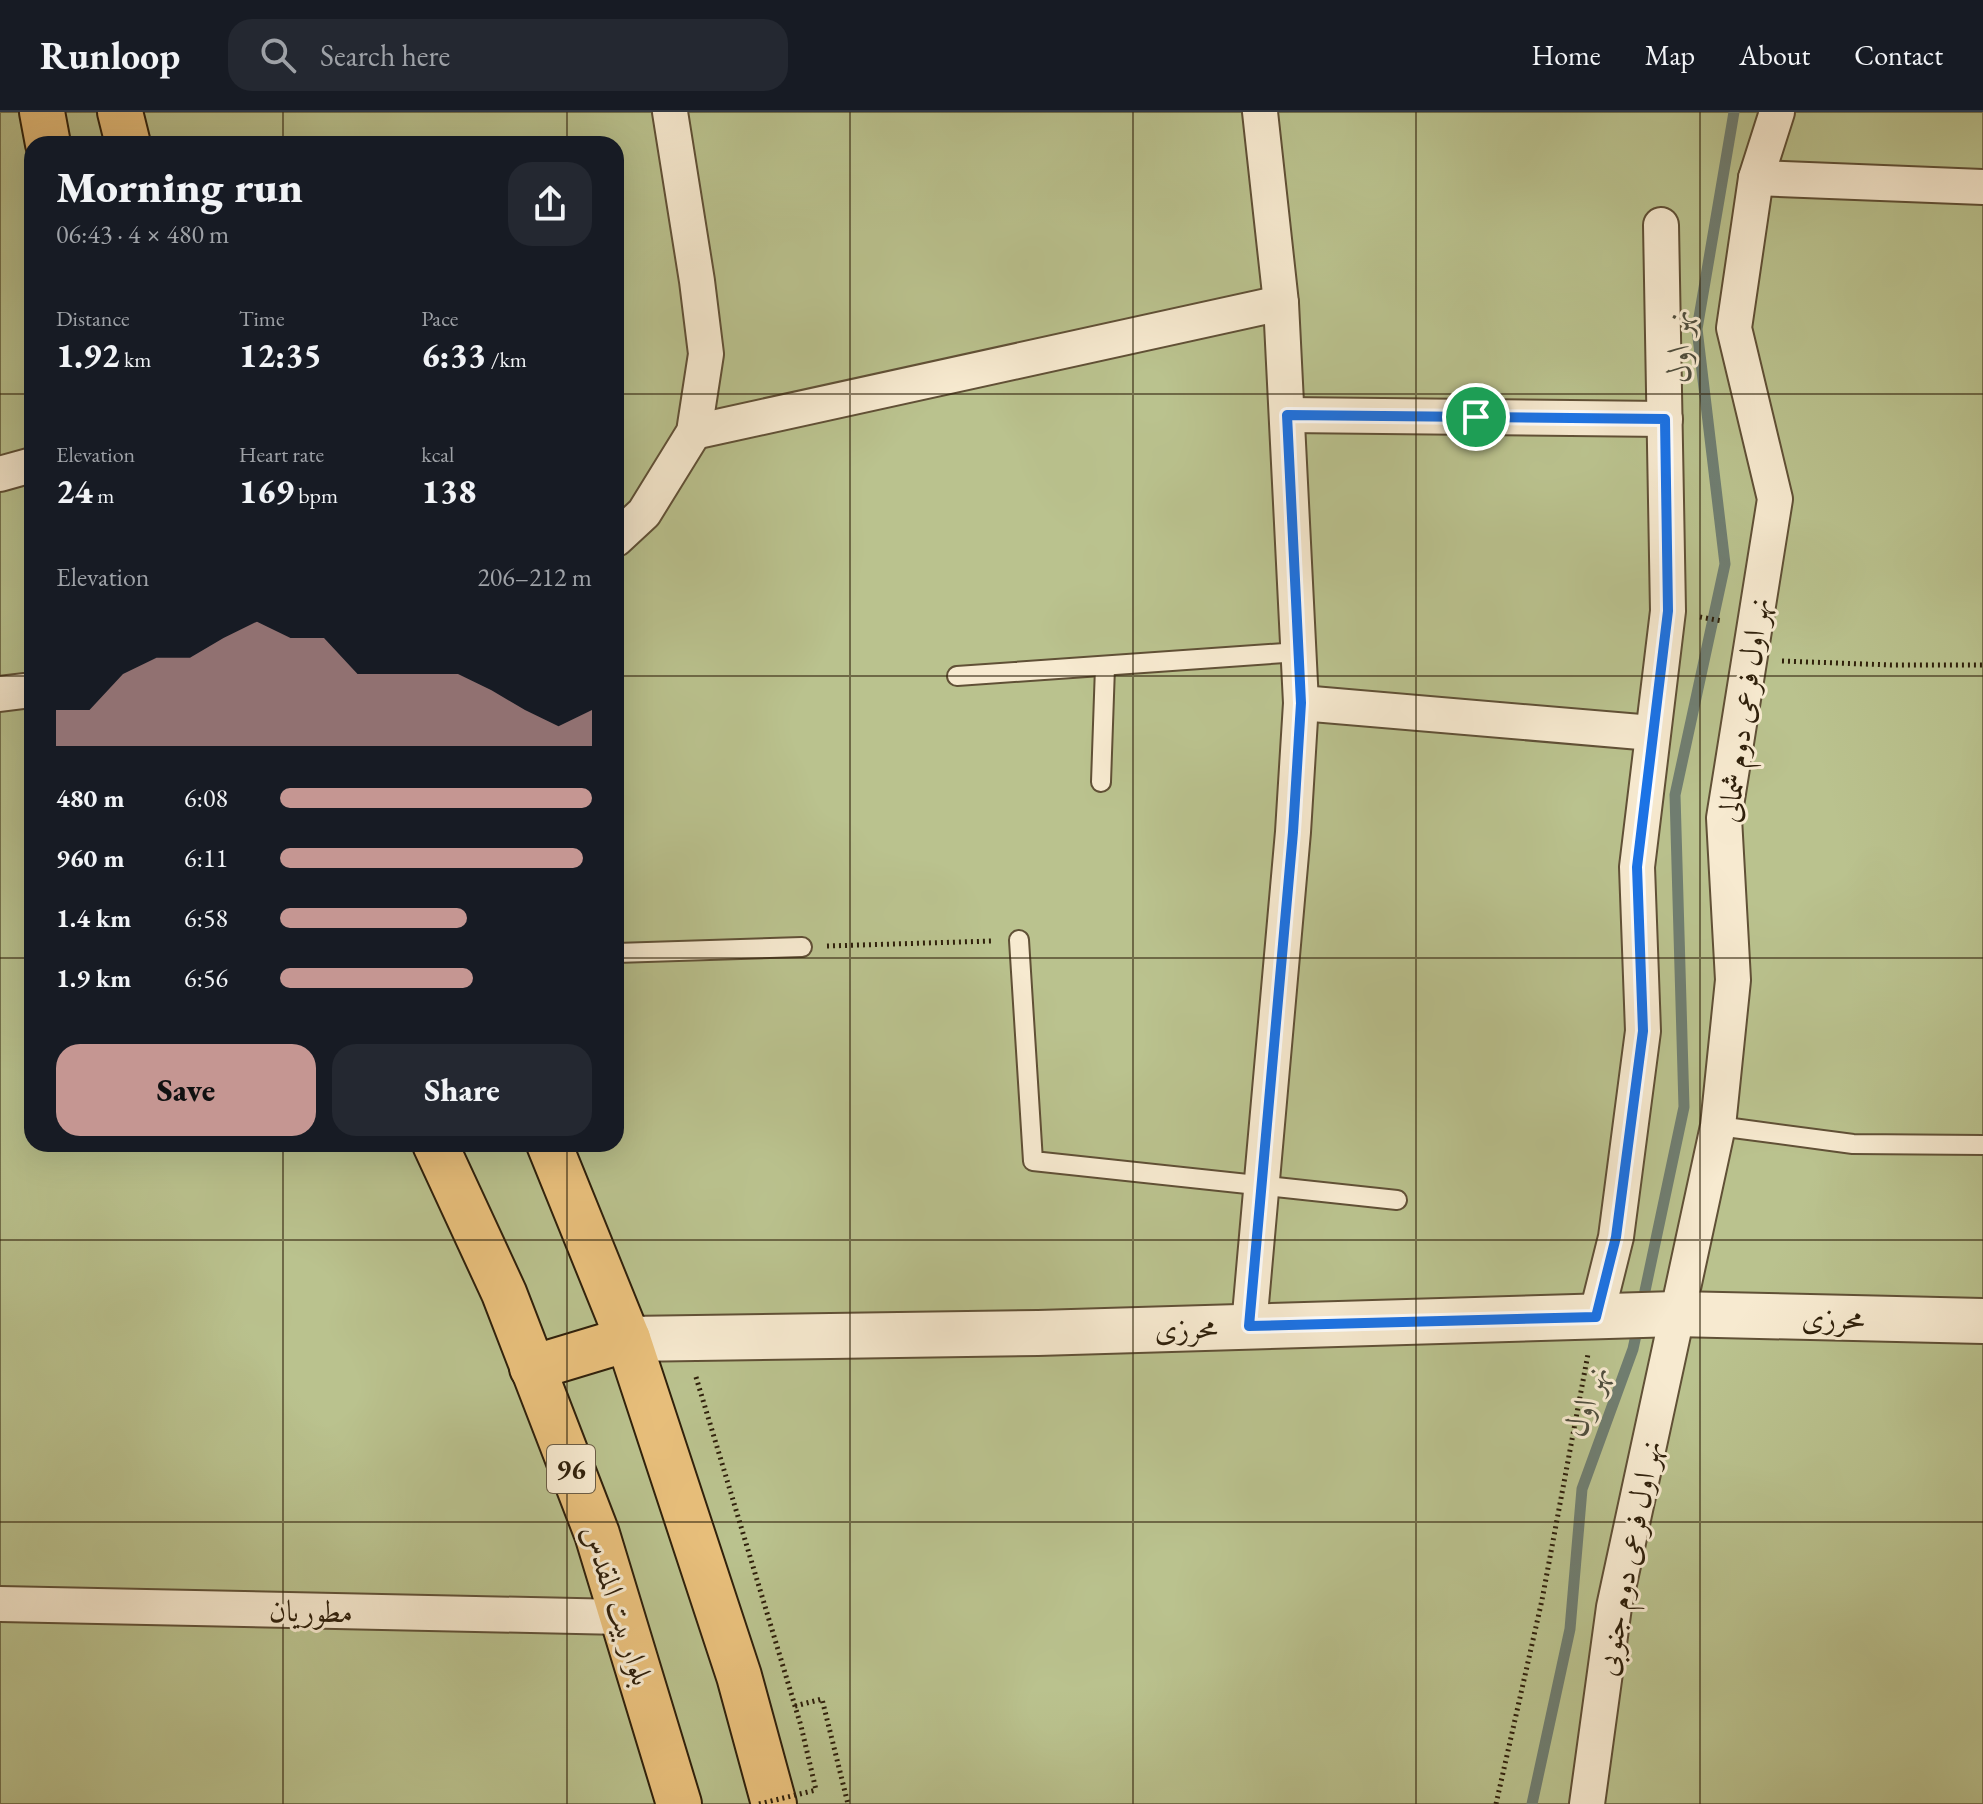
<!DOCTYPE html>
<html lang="en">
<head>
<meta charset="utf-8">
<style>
  :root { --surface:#171b24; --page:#242831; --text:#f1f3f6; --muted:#9ea1a6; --line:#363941; --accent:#c59692 }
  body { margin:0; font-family:"EB Garamond",Amiri,serif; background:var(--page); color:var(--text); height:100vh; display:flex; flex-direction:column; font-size:30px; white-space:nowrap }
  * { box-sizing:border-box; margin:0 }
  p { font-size:26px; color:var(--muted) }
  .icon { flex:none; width:44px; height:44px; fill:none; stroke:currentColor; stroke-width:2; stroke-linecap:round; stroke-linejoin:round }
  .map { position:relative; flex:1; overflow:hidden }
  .sheet { position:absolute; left:24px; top:24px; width:600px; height:1016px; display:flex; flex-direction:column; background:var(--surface); border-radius:24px; box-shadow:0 8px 32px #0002 }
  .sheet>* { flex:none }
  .pin { position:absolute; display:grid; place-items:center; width:68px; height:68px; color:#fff; margin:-34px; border:4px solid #fff; border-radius:50%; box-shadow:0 2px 8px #0007 }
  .round { display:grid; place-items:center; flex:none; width:84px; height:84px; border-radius:24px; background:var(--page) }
  .overview { display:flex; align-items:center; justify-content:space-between; height:136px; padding:0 32px }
  h1 { font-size:44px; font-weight:800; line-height:60px }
  .figures { display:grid; grid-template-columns:repeat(3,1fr); gap:12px; height:136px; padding:8px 32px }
  .figures div { display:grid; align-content:center }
  .figures b { font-size:34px; font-weight:800 }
  .figures small { font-size:22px; font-weight:400 }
  .figures p { font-size:22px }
  .chart { height:224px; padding:16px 32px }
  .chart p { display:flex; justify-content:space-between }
  .chart svg { width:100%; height:144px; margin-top:8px; fill:var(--accent); opacity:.7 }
  .action { display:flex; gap:16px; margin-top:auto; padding:16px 32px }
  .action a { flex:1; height:92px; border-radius:24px; background:var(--accent); color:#111; font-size:32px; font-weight:800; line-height:92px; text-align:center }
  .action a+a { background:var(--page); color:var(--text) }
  ul { padding:0 32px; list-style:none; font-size:26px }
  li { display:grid; grid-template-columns:128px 96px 1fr; align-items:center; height:60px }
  li i { height:20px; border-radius:10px; background:var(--accent) }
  header { display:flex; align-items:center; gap:48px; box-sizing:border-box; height:112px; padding:0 40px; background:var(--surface); border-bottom:2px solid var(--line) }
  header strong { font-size:38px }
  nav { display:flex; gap:44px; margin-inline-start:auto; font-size:28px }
  .search { width:560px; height:72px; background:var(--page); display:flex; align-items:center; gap:20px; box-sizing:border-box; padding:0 28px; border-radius:24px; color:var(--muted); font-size:30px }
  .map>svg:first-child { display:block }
</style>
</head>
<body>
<header>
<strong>Runloop</strong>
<div class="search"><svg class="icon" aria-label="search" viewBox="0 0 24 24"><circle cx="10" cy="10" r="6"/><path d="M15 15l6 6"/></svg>Search here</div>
<nav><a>Home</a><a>Map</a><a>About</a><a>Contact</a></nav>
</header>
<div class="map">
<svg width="1983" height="1692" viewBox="0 0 1983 1692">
  <rect width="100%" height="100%" fill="#f2dfb7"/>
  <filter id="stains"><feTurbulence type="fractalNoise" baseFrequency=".0025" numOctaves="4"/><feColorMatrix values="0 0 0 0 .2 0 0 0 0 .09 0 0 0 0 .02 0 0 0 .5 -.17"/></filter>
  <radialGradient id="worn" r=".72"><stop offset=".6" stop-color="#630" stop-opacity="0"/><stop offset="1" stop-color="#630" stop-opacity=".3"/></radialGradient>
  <path fill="#bac28e" stroke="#74714c" stroke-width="2" fill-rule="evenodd" d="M0,0H1983V1692H0ZM32,32H616V1032H32Z"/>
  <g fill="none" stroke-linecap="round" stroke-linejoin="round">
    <g stroke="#707e71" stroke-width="11">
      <path d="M1642,1193L1684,995L1675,683L1725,452L1697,217L1734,0"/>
      <path d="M1532,1692L1570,1517L1582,1377L1633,1237L1638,1214"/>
    </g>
    <defs>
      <g id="service">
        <path d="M957,564L1299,540"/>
        <path d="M1101,670L1105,555"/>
        <path d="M1019,828L1033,1049L1397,1088"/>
        <path d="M616,841L802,835"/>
        <path d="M1718,1014L1853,1032L1983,1033"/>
      </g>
      <g id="minor">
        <path d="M1756,66L1983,75"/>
        <path d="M1287,303L1665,307"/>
        <path d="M694,320L1281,191"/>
        <path d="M0,362L32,353"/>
        <path d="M616,427L644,401L694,320L706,242L697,169L670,0"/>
        <path d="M0,582L32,578"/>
        <path d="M1301,591L1652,621"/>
        <path d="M1596,1205L1616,1125L1643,919L1637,755L1668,499L1661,113"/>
        <path d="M1249,1214L1293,720L1301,591L1281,191L1260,0"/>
        <path d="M0,1492L622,1505"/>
        <path d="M1587,1692L1614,1495L1718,1014L1733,868L1724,706L1775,387L1734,216L1756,66L1777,0"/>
      </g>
      <path id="tertiary" d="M628,1227L1038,1221L1676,1202L1983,1209"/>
      <g id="primary">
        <path d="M42,0L48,32"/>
        <path d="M120,0L128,32"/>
        <path d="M435,1032L504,1181L597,1422L679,1692"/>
        <path d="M549,1032L628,1227L739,1564L774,1692"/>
        <path d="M532,1256L628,1227"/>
      </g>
    </defs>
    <use href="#service" stroke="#605036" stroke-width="22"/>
    <use href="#minor" stroke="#605036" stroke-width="38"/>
    <use href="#tertiary" stroke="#605036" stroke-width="48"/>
    <use href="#primary" stroke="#2f200b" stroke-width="48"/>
    <g stroke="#2f200b" stroke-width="5" stroke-dasharray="2 4" stroke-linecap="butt">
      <path d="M1700,505L1722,509"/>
      <path d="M1782,549L1891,553H1983"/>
      <path d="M827,834L993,829"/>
      <path d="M696,1265L801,1614L816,1678"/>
      <path d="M795,1594L822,1587L848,1692"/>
      <path d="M1496,1692L1542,1488L1588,1242"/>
    </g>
    <use href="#service" stroke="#f7ead0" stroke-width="18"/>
    <use href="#minor" stroke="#f7ead0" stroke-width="34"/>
    <use href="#tertiary" stroke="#f7ead0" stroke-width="44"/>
    <use href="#primary" stroke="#e9c07c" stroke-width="44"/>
    <path stroke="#2f200b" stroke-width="5" stroke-dasharray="2 4" stroke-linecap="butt" d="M759,1692L816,1678"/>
  </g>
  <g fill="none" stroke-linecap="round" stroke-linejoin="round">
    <defs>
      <path id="route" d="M1287,303L1665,307L1668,499L1637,755L1643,919L1616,1125L1596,1205L1249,1214L1293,720L1301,591Z"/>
    </defs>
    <use href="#route" stroke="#fff" stroke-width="16"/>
    <use href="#route" stroke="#1a73e8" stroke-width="10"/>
  </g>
  <path fill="none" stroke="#2f200b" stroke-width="2" stroke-opacity="0.55" d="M283,0V32M567,0V32M850,0V1692M1133,0V1692M1416,0V1692M1700,0V1692M0,282H32M616,282H1983M0,564H32M616,564H1983M0,846H32M616,846H1983M283,1032V1692M567,1032V1692M0,1128H1983M0,1410H1983"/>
  <g text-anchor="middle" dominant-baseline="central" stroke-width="6" stroke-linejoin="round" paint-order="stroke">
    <rect fill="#f7ead0" stroke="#6b5d46" stroke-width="2" x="547" y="1333" width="48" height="48" rx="6"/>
    <g font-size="28" font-weight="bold" fill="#2f200b">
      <text x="571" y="1357">96</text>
    </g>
    <g font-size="30" fill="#2f200b" stroke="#f7ead0">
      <text transform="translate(1743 598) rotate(-82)">نهر اول فرعی دوم شمالی</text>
      <text transform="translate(1833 1206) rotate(1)">محرزی</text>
      <text transform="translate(1186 1216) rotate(-2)">محرزی</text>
      <text transform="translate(1628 1446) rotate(-79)">نهر اول فرعی دوم جنوبی</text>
      <text transform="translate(618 1493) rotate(72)">بلوار بیت المقدس</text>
      <text transform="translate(311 1499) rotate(1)">مطوریان</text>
    </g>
    <g font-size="32" font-style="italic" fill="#504f3e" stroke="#f7ead0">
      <text transform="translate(1678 234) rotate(-91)">نهر اول</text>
      <text transform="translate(1586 1288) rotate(-70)">نهر اول</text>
    </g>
  </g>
  <rect width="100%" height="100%" filter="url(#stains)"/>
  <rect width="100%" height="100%" fill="url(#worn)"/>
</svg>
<div class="pin" style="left:1476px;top:305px;background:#1e9e55"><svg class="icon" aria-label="arrive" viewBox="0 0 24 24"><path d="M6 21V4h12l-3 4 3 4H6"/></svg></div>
<section class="sheet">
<div class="overview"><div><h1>Morning run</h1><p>06:43 · 4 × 480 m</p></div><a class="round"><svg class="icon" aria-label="share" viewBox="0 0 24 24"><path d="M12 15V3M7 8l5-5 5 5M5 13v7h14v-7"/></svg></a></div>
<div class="figures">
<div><p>Distance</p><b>1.92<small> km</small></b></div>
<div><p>Time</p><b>12:35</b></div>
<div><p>Pace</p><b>6:33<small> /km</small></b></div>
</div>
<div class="figures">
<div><p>Elevation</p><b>24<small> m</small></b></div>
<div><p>Heart rate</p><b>169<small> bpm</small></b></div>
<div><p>kcal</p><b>138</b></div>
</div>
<div class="chart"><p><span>Elevation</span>206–212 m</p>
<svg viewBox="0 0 160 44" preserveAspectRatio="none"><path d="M0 44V33L10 33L20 22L30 17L40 17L50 11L60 6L70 11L80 11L90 22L100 22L110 22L120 22L130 27L140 33L150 38L160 33V44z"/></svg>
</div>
<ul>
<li><b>480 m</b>6:08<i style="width:100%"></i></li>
<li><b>960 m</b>6:11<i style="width:97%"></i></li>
<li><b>1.4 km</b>6:58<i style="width:60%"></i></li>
<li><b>1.9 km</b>6:56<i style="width:62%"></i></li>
</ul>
<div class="action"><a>Save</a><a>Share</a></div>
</section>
</div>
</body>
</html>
